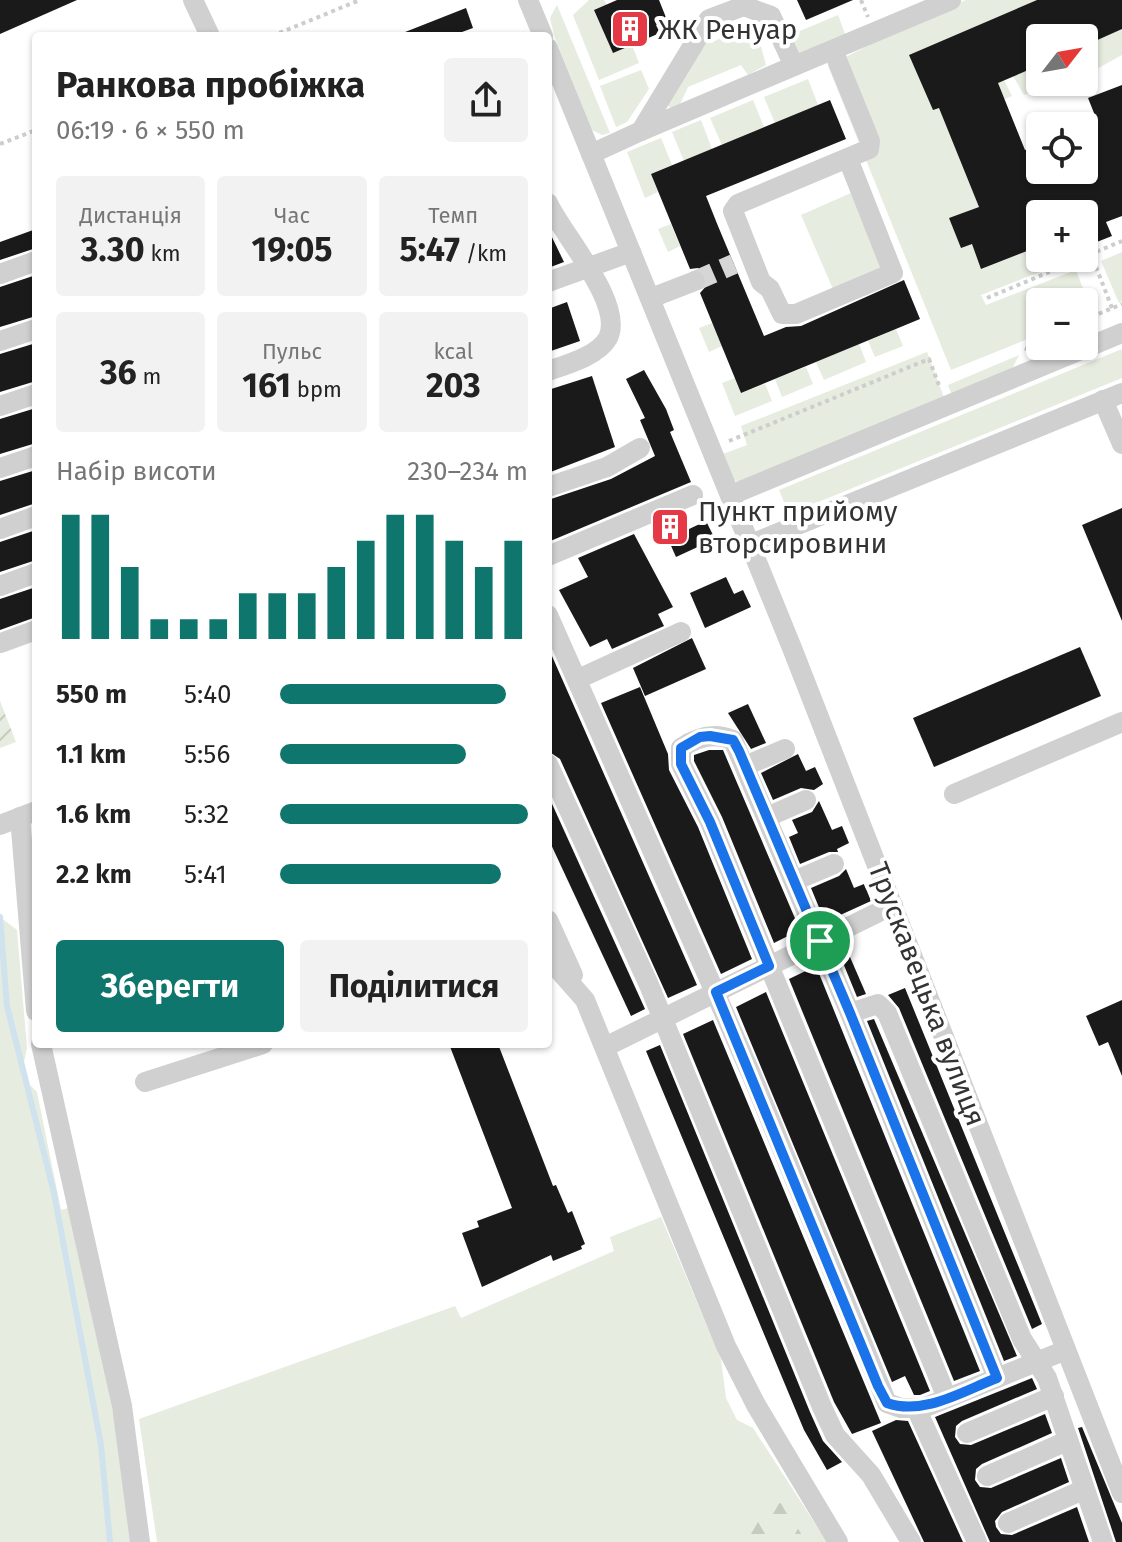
<!DOCTYPE html>
<html lang="uk">
<head>
<meta charset="utf-8">
<style>
  :root { --surface:#fff; --page:#f2f2f2; --text:#222; --muted:#767676; --accent:#0f766e }
  body { margin:0; font-family:"Fira Sans",sans-serif; background:var(--page); color:var(--text); height:100vh; display:flex; flex-direction:column; font-size:30px; white-space:nowrap }
  * { box-sizing:border-box; margin:0 }
  p { font-size:26px; color:var(--muted) }
  .icon { flex:none; width:44px; height:44px; fill:none; stroke:currentColor; stroke-width:2; stroke-linecap:round; stroke-linejoin:round }
  .map { position:relative; flex:1; overflow:hidden }
  .panel { position:absolute; left:32px; top:32px; width:520px; height:1016px; display:flex; flex-direction:column; background:var(--surface); border-radius:8px; box-shadow:0 2px 6px #0004 }
  .panel>* { flex:none }
  .needle { width:52px; rotate:59deg }
  .tools { position:absolute; left:1026px; top:24px; display:grid; gap:16px }
  .tools a { display:grid; place-items:center; width:72px; height:72px; border-radius:8px; background:var(--surface); box-shadow:0 2px 6px #0004; font-size:40px }
  .pin { position:absolute; display:grid; place-items:center; width:68px; height:68px; color:#fff; margin:-34px; border:4px solid #fff; border-radius:50%; box-shadow:0 2px 8px #0007 }
  .round { display:grid; place-items:center; flex:none; width:84px; height:84px; border-radius:8px; background:var(--page) }
  .headline { display:flex; align-items:center; justify-content:space-between; height:136px; padding:0 24px }
  h1 { font-size:36px; font-weight:700; line-height:60px }
  .metrics { display:grid; grid-template-columns:repeat(3,1fr); gap:12px; height:136px; padding:8px 24px }
  .metrics div { display:grid; align-content:center; border-radius:8px; background:var(--page); text-align:center }
  .metrics b { font-size:34px; font-weight:700 }
  .metrics small { font-size:22px; font-weight:400 }
  .metrics p { font-size:22px }
  .chart { height:224px; padding:16px 24px }
  .chart p { display:flex; justify-content:space-between }
  .chart svg { width:100%; height:144px; margin-top:8px; stroke:var(--accent); stroke-width:6 }
  .primary-button { display:flex; gap:16px; margin-top:auto; padding:16px 24px }
  .primary-button a { flex:1; height:92px; border-radius:8px; background:var(--accent); color:#fff; font-size:32px; font-weight:700; line-height:92px; text-align:center }
  .primary-button a+a { background:var(--page); color:var(--text) }
  ul { padding:0 24px; list-style:none; font-size:26px }
  li { display:grid; grid-template-columns:128px 96px 1fr; align-items:center; height:60px }
  li i { height:20px; border-radius:10px; background:var(--accent) }
  .map>svg:first-child { display:block }
</style>
</head>
<body>
<div class="map">
<svg width="1122" height="1542" viewBox="0 0 1122 1542">
  <defs>
    <pattern id="forest-firs" width="22" height="20" patternUnits="userSpaceOnUse" patternTransform="scale(2)"><rect width="22" height="20" fill="#e6ecdf"/><path d="M5 1l3.5 6h-7zM16 11l3.5 6h-7z" fill="#c6cbc0"/></pattern>
    <pattern id="garden-furrows" width="10" height="10" patternUnits="userSpaceOnUse" patternTransform="scale(2)"><rect width="10" height="10" fill="#e6ecdf"/><path d="M-1 1l2-2M0 10L10 0M9 11l2-2" fill="none" stroke="#c6cbc0"/></pattern>
  </defs>
  <rect width="100%" height="100%" fill="#fff"/>
  <g fill="#e6ecdf">
    <path d="M589,0H604L607,5L595,10L613,52L632,45L639,63L599,80L573,15Z"/>
    <path d="M966,0H1122V55L1084,76V38H1040V82H1060L1024,95L1013,76L1004,80L1012,96L946,124L979,207L949,218L972,244L982,269L1040,246V258H1056L1058,265L981,295L986,305L1076,270L1092,313L1084,316V302H1040V334L951,370L828,66L938,10Z"/>
    <path d="M557,5L610,133L602,135L592,130L554,35L550,18Z"/>
    <path d="M838,15L845,34L794,56L788,36Z"/>
    <path d="M748,25L759,39L766,65L748,75L741,65L688,87L680,104L670,108L666,103L709,38L715,41L721,38L720,33Z"/>
    <path d="M641,70L649,89L627,122L616,127L600,86Z"/>
    <path d="M808,79L818,105L775,123L764,97Z"/>
    <path d="M753,100L764,127L722,145L710,118Z"/>
    <path d="M701,120L712,149L684,161L672,132Z"/>
    <path d="M661,138L672,165L651,174L658,192L645,198L627,152Z"/>
    <path d="M851,193L883,267L833,289L801,215Z"/>
    <path d="M671,224L680,246L668,252L658,229Z"/>
    <path d="M1122,252V301L1119,303L1101,261Z"/>
    <path d="M712,323L722,346L709,352L699,328Z"/>
    <path d="M896,329L903,346L875,357L868,341Z"/>
    <path d="M859,344L866,362L824,380L816,362Z"/>
    <path d="M1122,349V378L789,514L779,490Z"/>
    <path d="M927,352L945,400L747,484L732,480L723,454L747,445L741,426Z"/>
    <path d="M1019,355L1009,375L953,398L948,385Z"/>
    <path d="M806,367L813,384L782,397L775,379Z"/>
    <path d="M735,378L741,393L765,384L772,401L735,416L722,383Z"/>
    <path d="M0,917L17,930L27,1048L21,1076L37,1092L61,1210L72,1207L128,1487L132,1542H0Z"/>
    <path d="M661,1217L721,1359L726,1398L737,1420L753,1428L827,1542H157L139,1419L455,1306L461,1318L614,1251L610,1237Z"/>
  </g>
  <path fill="url(#forest-firs)" d="M782,1502L806,1542H725L726,1531Z"/>
  <path fill="url(#garden-furrows)" d="M0,701L16,742L0,748Z"/>
  <g fill="none" stroke-linecap="round" stroke-linejoin="round">
    <path stroke="#cfe2ee" stroke-width="6" d="M0,917L7,1006L54,1193L101,1445L110,1542"/>
  </g>
  <g fill="#1a1a1a">
    <path d="M0,0H77L0,34Z"/>
    <path d="M617,0H659L667,20L656,25L660,33L613,53L594,10Z"/>
    <path d="M797,0H853L806,20Z"/>
    <path d="M1037,0H1122V29L1084,46V38H1040V65L998,83L1025,150L1040,144V170H1084V117L1094,113L1088,98L1122,85V216L1106,222L1112,236L1084,247V214H1040V246L981,269L972,244L961,248L949,218L979,207L939,108L933,110L909,55Z"/>
    <path d="M466,8L473,28L451,36H395Z"/>
    <path d="M830,100L846,139L706,196L718,226L764,336L786,327L801,326L904,280L920,319L741,393L700,293L708,284L707,276L698,268L690,269L651,174Z"/>
    <path d="M36,229V248L0,260V242Z"/>
    <path d="M548,229L564,262L548,268Z"/>
    <path d="M36,275V316L0,327V287Z"/>
    <path d="M567,302L580,341L548,352V309Z"/>
    <path d="M36,343V381L0,392V354Z"/>
    <path d="M644,370L666,409L674,430L670,432L691,482L548,542V500L611,479L655,456L640,420L645,418L626,379Z"/>
    <path d="M592,376L615,447L548,473V390Z"/>
    <path d="M36,408V443L0,454V419Z"/>
    <path d="M36,470V503L0,515V481Z"/>
    <path d="M1122,508V621L1082,525Z"/>
    <path d="M706,521L715,539L676,557L668,539Z"/>
    <path d="M36,530V560L0,572V542Z"/>
    <path d="M634,534L673,607L658,614L664,626L612,649L607,639L590,647L559,590L588,577L578,558Z"/>
    <path d="M726,577L734,594L743,590L751,607L705,628L690,593Z"/>
    <path d="M36,587V617L0,630V599Z"/>
    <path d="M692,638L706,669L645,696L633,668Z"/>
    <path d="M548,647L697,985L668,998L560,759L548,751Z"/>
    <path d="M1080,647L1101,696L934,767L913,718Z"/>
    <path d="M640,687L668,754L669,770L698,827L752,959L721,974L601,703Z"/>
    <path d="M748,704L766,743L751,749L728,713Z"/>
    <path d="M709,750H723L800,930L774,943L722,817L694,761V755Z"/>
    <path d="M798,754L806,771L815,767L823,784L814,790L801,788L773,800L761,773Z"/>
    <path d="M548,795L645,1009L631,1016L548,838Z"/>
    <path d="M819,801L832,830L842,826L849,843L837,849L838,852H829L800,864L789,837L798,833L792,820L812,812Z"/>
    <path d="M846,869L854,888L864,884L871,901L825,922L811,888L839,876Z"/>
    <path d="M847,950L866,994L857,997L839,953Z"/>
    <path d="M816,966L980,1371L954,1381L789,979Z"/>
    <path d="M905,988L1042,1324L1032,1329L899,1008L888,995Z"/>
    <path d="M766,992L930,1391L920,1395H914L905,1376L892,1382L736,1007Z"/>
    <path d="M1122,1000V1076L1108,1042L1099,1046L1086,1016Z"/>
    <path d="M874,1019L1017,1356L1004,1361L867,1021Z"/>
    <path d="M713,1020L881,1423L852,1434L834,1402L683,1034Z"/>
    <path d="M449,1044H498L553,1186L556,1185L568,1213L572,1211L585,1244L581,1246L582,1249L553,1261L551,1255L482,1287L462,1233L479,1227L477,1221L512,1208Z"/>
    <path d="M660,1045L810,1412L823,1441L842,1462L827,1470L804,1430L646,1051Z"/>
    <path d="M1032,1378L1037,1389L962,1421L956,1426L955,1437L960,1444L971,1445L1045,1414L1052,1433L982,1464L976,1469L975,1480L980,1487L991,1488L1061,1458L1069,1482L1002,1512L995,1521L996,1527L1001,1534L1012,1535L1077,1507L1089,1542H990L935,1417Z"/>
    <path d="M896,1420L908,1421L963,1542H924L872,1431Z"/>
    <path d="M1082,1427L1122,1523V1542H1116L1078,1428Z"/>
  </g>
  <g fill="none" stroke-linecap="round" stroke-linejoin="round">
    <path stroke="#d6d6d6" stroke-width="20" stroke-dasharray="20 10" stroke-linecap="butt" d="M695,281L734,264"/>
    <g stroke="#cdcdcd" stroke-width="4" stroke-dasharray="4 4" stroke-linecap="butt">
      <path d="M861,0L868,17"/>
      <path d="M272,36L360,0"/>
      <path d="M0,144L36,130"/>
      <path d="M987,298L1083,258"/>
      <path d="M1112,308L1091,254L1122,241"/>
      <path d="M1084,320L1122,304"/>
      <path d="M1026,351L1029,342L1040,337"/>
      <path d="M729,441L929,359L940,388"/>
    </g>
    <g stroke="#d0d0d0" stroke-width="20">
      <path d="M193,0L210,36"/>
      <path d="M528,0L543,36"/>
      <path d="M548,48L792,648L1122,1493"/>
      <path d="M833,50L870,141L869,149L738,204L733,211L761,282L770,289L782,314H796L893,273L848,159"/>
      <path d="M641,131L794,66"/>
      <path d="M591,154L641,131L709,19L744,6L771,16L794,66L951,0"/>
      <path d="M548,203C562,234 625,304 608,338C598,356 566,365 548,371"/>
      <path d="M0,274L36,261"/>
      <path d="M548,282L631,252"/>
      <path d="M651,298L695,281"/>
      <path d="M0,341L36,329"/>
      <path d="M1103,400L1122,444"/>
      <path d="M0,406L36,394"/>
      <path d="M0,468L36,456"/>
      <path d="M548,487L607,467L640,448"/>
      <path d="M731,495L1122,333"/>
      <path d="M0,529L36,516"/>
      <path d="M751,544L1122,393"/>
      <path d="M548,556L693,495"/>
      <path d="M0,586L36,573"/>
      <path d="M548,615L752,1076L887,1403L901,1408H923L1066,1350"/>
      <path d="M1,643L36,630"/>
      <path d="M578,679L681,632"/>
      <path d="M548,764L649,985L822,1407L835,1435L871,1475L911,1542"/>
      <path d="M745,766L785,749"/>
      <path d="M954,794L1122,722"/>
      <path d="M20,817L36,1011"/>
      <path d="M767,817L806,800"/>
      <path d="M0,825L36,811"/>
      <path d="M794,881L834,864"/>
      <path d="M548,920L573,975"/>
      <path d="M548,958L585,1000L726,1346L756,1405L838,1542"/>
      <path d="M850,1013L733,740C714,732 697,737 681,748V764L710,822L947,1398"/>
      <path d="M41,1044L122,1406L140,1542"/>
      <path d="M605,1047L893,905"/>
      <path d="M145,1082L263,1044"/>
      <path d="M997,1378L850,1013L878,1004L887,1013L1022,1339L1047,1378L1103,1542"/>
      <path d="M916,1408L977,1542"/>
      <path d="M967,1433L1054,1396"/>
      <path d="M987,1476L1067,1441"/>
      <path d="M1008,1523L1083,1490"/>
    </g>
  </g>
  <g fill="none" stroke-linecap="round" stroke-linejoin="round">
    <defs>
      <path id="route" d="M710,736L733,740L739,751L850,1013L997,1378C963,1391 924,1416 887,1403L878,1386L716,992L769,966L710,822L681,764V748L700,737Z"/>
    </defs>
    <use href="#route" stroke="#fff" stroke-width="16"/>
    <use href="#route" stroke="#1a73e8" stroke-width="10"/>
  </g>
  <defs>
    <symbol id="building-square" viewBox="-11 -11 22 22"><rect x="-9" y="-9" width="18" height="18" rx="4" fill="#e63946" stroke="#fff"/><path d="M-4-6H4V6H1V3H-1V6H-4ZM-2.5-4.3h1.7v1.8h-1.7ZM.8-4.3h1.7v1.8H.8ZM-2.5-1h1.7V.8h-1.7ZM.8-1h1.7V.8H.8Z" fill="#fff"/></symbol>
  </defs>
  <g fill-rule="evenodd">
    <use href="#building-square" x="608" y="7" width="44" height="44"/>
    <use href="#building-square" x="648" y="505" width="44" height="44"/>
  </g>
  <g text-anchor="middle" dominant-baseline="central" stroke-width="8" stroke-linejoin="round" paint-order="stroke">
    <g font-size="28" fill="#333" stroke="#fff" text-anchor="start">
      <text x="658" y="29">ЖК Ренуар</text>
      <text x="698" y="511">Пункт прийому<tspan x="698" dy="32">вторсировини</tspan></text>
    </g>
    <g font-size="28" fill="#333" stroke="#fff">
      <text transform="translate(927 994) rotate(69)">Трускавецька вулиця</text>
    </g>
  </g>
</svg>
<div class="tools">
<a><svg class="needle" viewBox="-14 -14 28 28"><path d="M0-13l5 13h-10z" fill="#e53935"/><path d="M0 13l5-13h-10z" fill="#767676"/></svg></a>
<a><svg class="icon" aria-label="locate" viewBox="0 0 24 24"><circle cx="12" cy="12" r="6"/><path d="M12 2v4M12 18v4M2 12h4M18 12h4"/></svg></a>
<a>+</a>
<a>−</a>
</div>
<div class="pin" style="left:820px;top:941px;background:#1e9e55"><svg class="icon" aria-label="arrive" viewBox="0 0 24 24"><path d="M6 21V4h12l-3 4 3 4H6"/></svg></div>
<section class="panel">
<div class="headline"><div><h1>Ранкова пробіжка</h1><p>06:19 · 6 × 550 m</p></div><a class="round"><svg class="icon" aria-label="share" viewBox="0 0 24 24"><path d="M12 15V3M7 8l5-5 5 5M5 13v7h14v-7"/></svg></a></div>
<div class="metrics">
<div><p>Дистанція</p><b>3.30<small> km</small></b></div>
<div><p>Час</p><b>19:05</b></div>
<div><p>Темп</p><b>5:47<small> /km</small></b></div>
</div>
<div class="metrics">
<div><b>36<small> m</small></b></div>
<div><p>Пульс</p><b>161<small> bpm</small></b></div>
<div><p>kcal</p><b>203</b></div>
</div>
<div class="chart"><p><span>Набір висоти</span>230–234 m</p>
<svg viewBox="0 0 160 44" preserveAspectRatio="none"><path d="M5 44V6M15 44V6M25 44V22M35 44V38M45 44V38M55 44V38M65 44V30M75 44V30M85 44V30M95 44V22M105 44V14M115 44V6M125 44V6M135 44V14M145 44V22M155 44V14"/></svg>
</div>
<ul>
<li><b>550 m</b>5:40<i style="width:91%"></i></li>
<li><b>1.1 km</b>5:56<i style="width:75%"></i></li>
<li><b>1.6 km</b>5:32<i style="width:100%"></i></li>
<li><b>2.2 km</b>5:41<i style="width:89%"></i></li>
</ul>
<div class="primary-button"><a>Зберегти</a><a>Поділитися</a></div>
</section>
</div>
</body>
</html>
